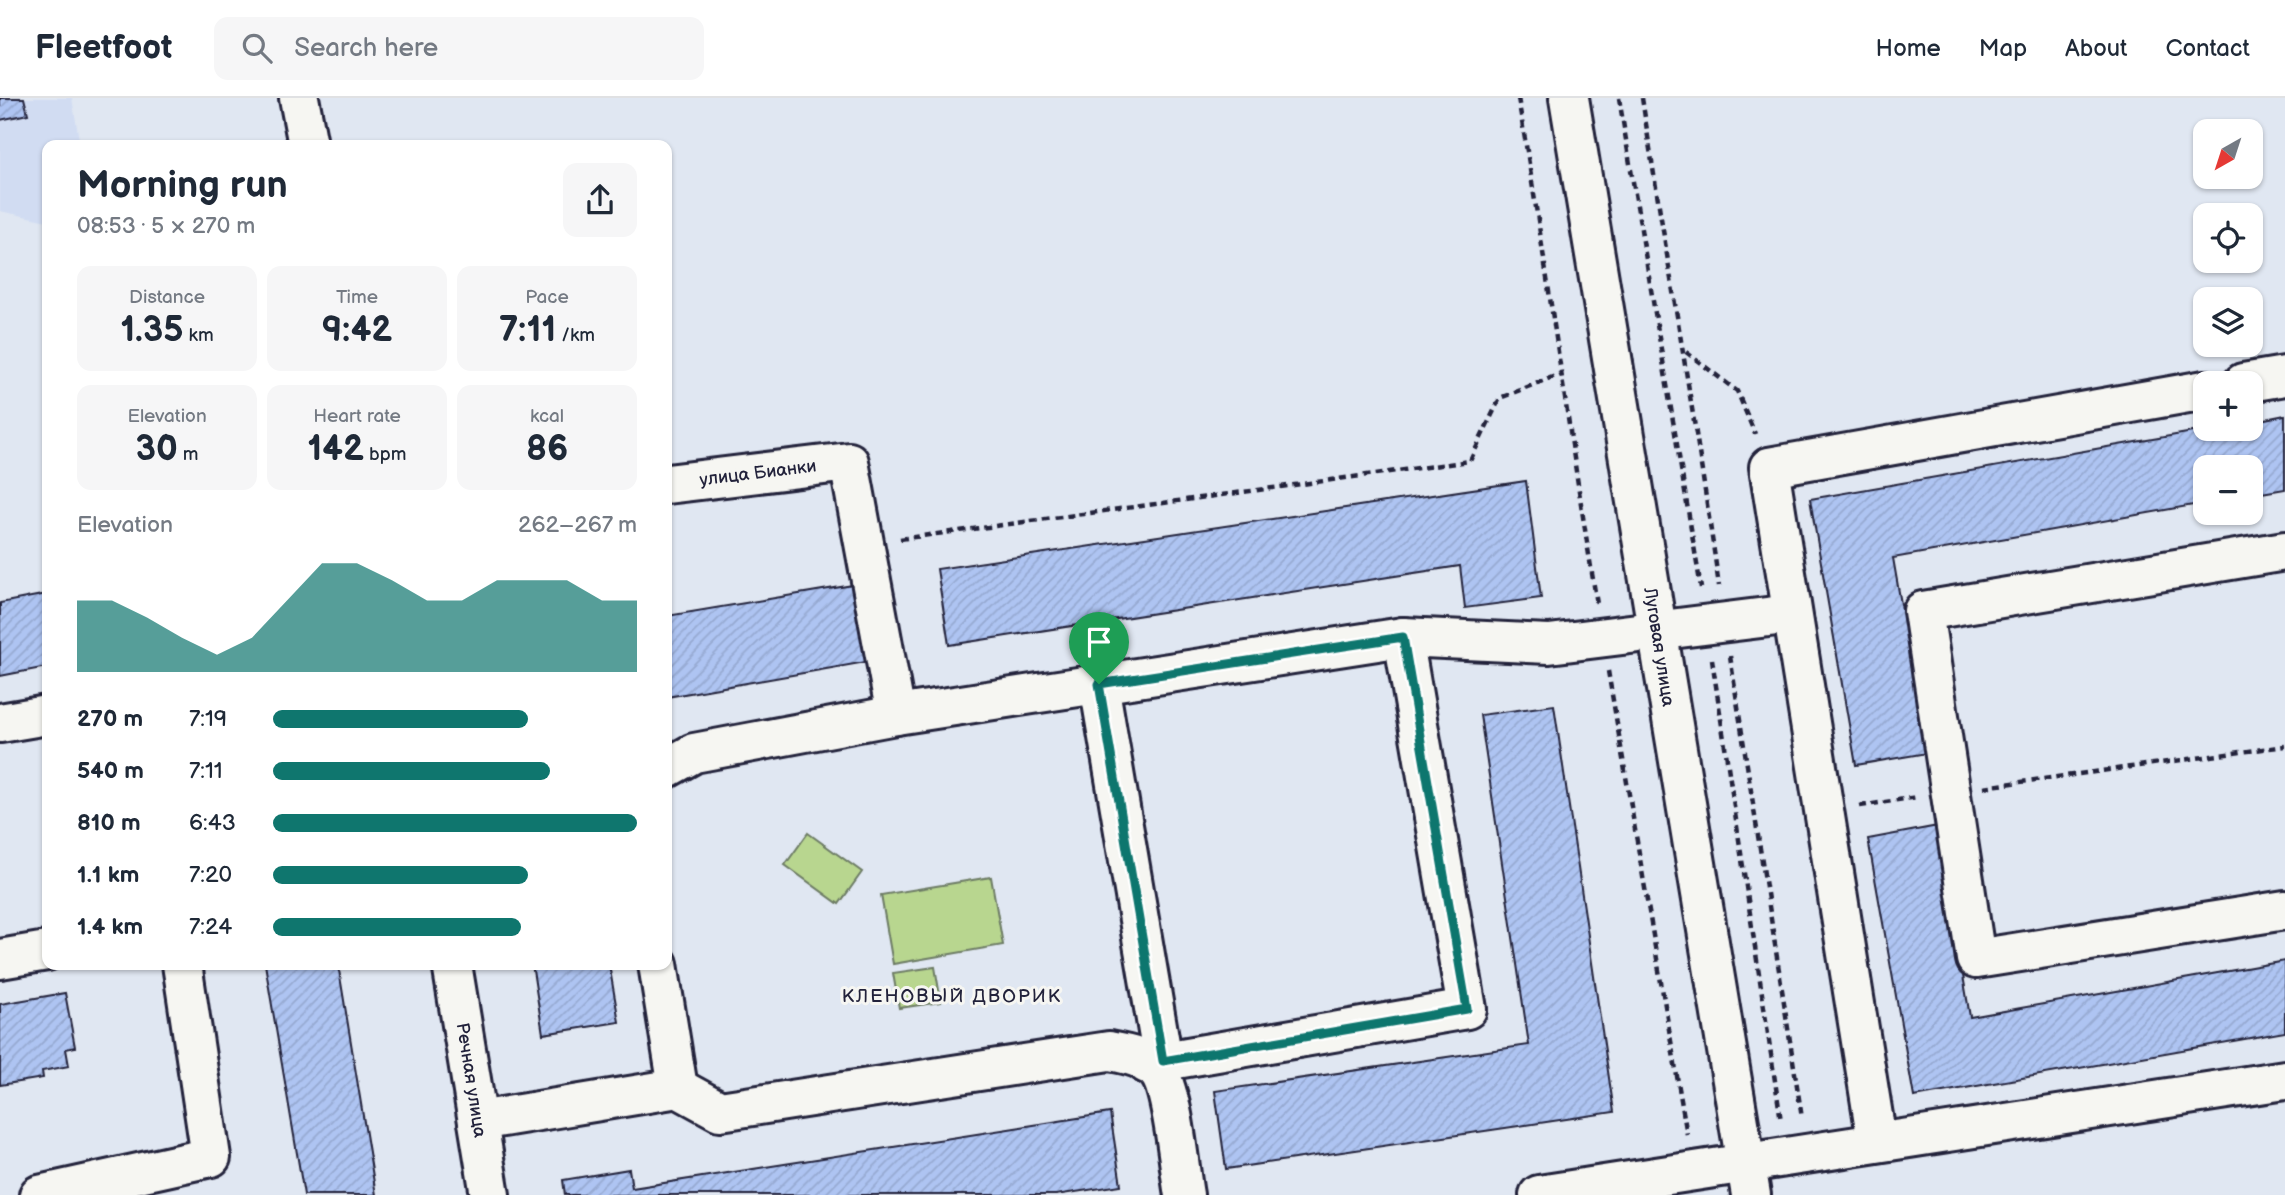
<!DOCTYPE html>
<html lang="en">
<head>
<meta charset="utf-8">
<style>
  :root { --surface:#fff; --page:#f6f6f7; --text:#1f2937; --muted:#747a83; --line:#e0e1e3; --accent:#0f766e }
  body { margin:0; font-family:"Balsamiq Sans",sans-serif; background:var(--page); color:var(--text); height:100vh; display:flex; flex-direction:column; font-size:26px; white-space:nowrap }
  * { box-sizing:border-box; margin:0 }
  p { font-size:23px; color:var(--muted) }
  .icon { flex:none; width:38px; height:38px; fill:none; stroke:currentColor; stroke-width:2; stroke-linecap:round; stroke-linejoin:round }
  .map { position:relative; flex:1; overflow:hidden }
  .panel { position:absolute; left:42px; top:42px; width:630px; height:830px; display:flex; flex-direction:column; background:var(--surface); border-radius:14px; box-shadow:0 2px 5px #0004 }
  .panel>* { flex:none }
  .needle { width:46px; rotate:219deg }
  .controls { position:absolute; left:2193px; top:21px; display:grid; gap:14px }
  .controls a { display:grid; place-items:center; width:70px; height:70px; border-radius:14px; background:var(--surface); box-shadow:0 2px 5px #0004; font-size:35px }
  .pin { position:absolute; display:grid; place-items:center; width:60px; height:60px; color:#fff; margin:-72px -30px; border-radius:50% 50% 50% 0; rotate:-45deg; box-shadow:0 0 7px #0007 }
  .pin .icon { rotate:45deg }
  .round { display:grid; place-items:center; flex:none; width:74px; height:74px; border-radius:14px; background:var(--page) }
  .summary { display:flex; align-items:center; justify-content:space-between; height:119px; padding:0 35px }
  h1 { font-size:38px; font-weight:700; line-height:52px }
  .stats { display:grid; grid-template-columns:repeat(3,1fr); gap:10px; height:119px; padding:7px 35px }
  .stats div { display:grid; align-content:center; border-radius:14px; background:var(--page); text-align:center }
  .stats b { font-size:35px; font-weight:700 }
  .stats small { font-size:19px; font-weight:400 }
  .stats p { font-size:19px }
  .chart { height:196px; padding:14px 35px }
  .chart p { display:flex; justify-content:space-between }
  .chart svg { width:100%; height:126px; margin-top:7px; fill:var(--accent); opacity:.7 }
  ul { padding:0 35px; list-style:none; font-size:23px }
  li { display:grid; grid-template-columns:112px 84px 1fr; align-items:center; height:52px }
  li i { height:18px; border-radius:9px; background:var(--accent) }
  header { display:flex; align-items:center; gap:42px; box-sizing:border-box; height:98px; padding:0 35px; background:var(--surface); border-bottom:2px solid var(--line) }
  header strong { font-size:33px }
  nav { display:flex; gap:38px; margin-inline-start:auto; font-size:24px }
  .search { width:490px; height:63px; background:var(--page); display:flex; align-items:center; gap:18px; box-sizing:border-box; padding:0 24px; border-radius:14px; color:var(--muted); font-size:26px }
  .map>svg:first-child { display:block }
</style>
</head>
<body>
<header>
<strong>Fleetfoot</strong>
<div class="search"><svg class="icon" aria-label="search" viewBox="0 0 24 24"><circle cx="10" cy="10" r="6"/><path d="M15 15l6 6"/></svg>Search here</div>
<nav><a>Home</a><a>Map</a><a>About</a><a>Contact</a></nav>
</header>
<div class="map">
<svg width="2285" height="1097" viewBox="0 0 2285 1097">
  <defs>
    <pattern id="building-hatch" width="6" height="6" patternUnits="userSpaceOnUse" patternTransform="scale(1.75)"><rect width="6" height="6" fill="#aec4f2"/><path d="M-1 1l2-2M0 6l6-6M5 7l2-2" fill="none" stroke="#95a8d0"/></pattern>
  </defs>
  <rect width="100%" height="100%" fill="#e0e7f2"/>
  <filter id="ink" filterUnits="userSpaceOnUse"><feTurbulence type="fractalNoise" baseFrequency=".0143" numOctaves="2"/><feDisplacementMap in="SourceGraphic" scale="14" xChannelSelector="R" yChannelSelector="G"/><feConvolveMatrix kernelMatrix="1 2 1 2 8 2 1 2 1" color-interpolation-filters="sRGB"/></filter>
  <g filter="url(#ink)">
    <path fill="#d1dcf2" d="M0,0H72L80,47H47V123L0,113Z"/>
    <g fill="#b8d68f" stroke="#6d7c65" stroke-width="2">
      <path d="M808,735L862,774L839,806L785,767Z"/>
      <path d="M991,779L1003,847L893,866L881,797Z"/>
      <path d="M935,869L941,904L899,910L893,875Z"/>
    </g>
    <g fill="url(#building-hatch)" stroke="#22223b" stroke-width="2">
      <path d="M0,0H24L28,16L0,22Z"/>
      <path d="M2285,317V391L2250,397V369H2205V405L1893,460L1927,655L1856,667L1810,401L2210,331H2250V324Z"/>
      <path d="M1526,383L1541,500L1465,510L1460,468L949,547L937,471Z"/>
      <path d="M853,487L866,564L667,599V518Z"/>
      <path d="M47,496V569L0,578V505Z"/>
      <path d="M1554,607L1614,1014L1226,1071L1215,993L1529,947L1480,617Z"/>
      <path d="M1938,728L1970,919L2285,863V934L1914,999L1868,741Z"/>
      <path d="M265,866H338L376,1097H304Z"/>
      <path d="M532,866H609L619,924L543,936Z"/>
      <path d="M65,895L75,949L66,951L69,968L42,973L43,980L0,987V906Z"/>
      <path d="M1110,1015L1121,1087L1056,1097H565L563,1082L629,1071L632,1090Z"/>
    </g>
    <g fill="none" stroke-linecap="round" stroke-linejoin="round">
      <defs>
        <g id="minor">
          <path d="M299,0L308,47"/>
          <path d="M1569,0L1751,1097"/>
          <path d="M2243,285L2285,278"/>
          <path d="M667,386L849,364L896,617"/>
          <path d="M2285,453L1923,513L1976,861L2285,812"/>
          <path d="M1099,586L1163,963"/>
          <path d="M0,625L47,617"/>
          <path d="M667,670L694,655L896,617L1403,539L1549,546L1792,516"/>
          <path d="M0,861L47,853"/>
          <path d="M452,866L490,1097"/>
          <path d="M1147,966L1467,911L1403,539"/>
          <path d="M678,990L720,1013L1109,953C1126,956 1146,959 1158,974C1173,993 1179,1070 1184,1097"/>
          <path d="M478,1023L678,990L658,866"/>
          <path d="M1877,1043L1769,369L2205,292"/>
          <path d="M39,1097L211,1059L182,866"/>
          <path d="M1539,1097L2285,982"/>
        </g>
      </defs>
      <use href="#minor" stroke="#22223b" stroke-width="44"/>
      <g stroke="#22223b" stroke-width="4.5" stroke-dasharray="7 5" stroke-linecap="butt">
        <path d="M1518,0C1547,168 1569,337 1597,506"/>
        <path d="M1619,0L1701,490"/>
        <path d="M1642,0C1667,163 1696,325 1719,488"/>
        <path d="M1686,254L1737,293L1755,336"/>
        <path d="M900,441L1470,363L1500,300L1560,276"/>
        <path d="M1730,558L1802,1020"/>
        <path d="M1712,561L1781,1023"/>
        <path d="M1608,573L1687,1037"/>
        <path d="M1984,689L2285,648"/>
        <path d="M1860,708L1917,699"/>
      </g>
      <use href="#minor" stroke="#f6f6f2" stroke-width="38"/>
    </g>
  </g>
  <g fill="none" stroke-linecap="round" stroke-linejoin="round" filter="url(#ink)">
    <defs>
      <path id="route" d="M1403,539L1467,911L1163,963L1099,586Z"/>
    </defs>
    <use href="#route" stroke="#fff" stroke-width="14"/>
    <use href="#route" stroke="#0f766e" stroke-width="9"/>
  </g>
  <g text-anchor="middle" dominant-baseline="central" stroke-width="6" stroke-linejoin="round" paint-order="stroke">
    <g font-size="18" fill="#22223b" stroke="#f6f6f2">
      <text transform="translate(758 375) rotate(-7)">улица Бианки</text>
      <text transform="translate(1659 549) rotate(81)">Луговая улица</text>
      <text transform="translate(471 982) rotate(81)">Речная улица</text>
    </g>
    <g font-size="19" letter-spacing="2" fill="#22223b" stroke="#f6f6f2">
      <text x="952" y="898">КЛЕНОВЫЙ ДВОРИК</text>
    </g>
  </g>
</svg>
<div class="controls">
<a><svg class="needle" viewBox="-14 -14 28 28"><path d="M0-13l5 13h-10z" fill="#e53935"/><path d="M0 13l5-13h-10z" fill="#747a83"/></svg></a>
<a><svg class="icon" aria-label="locate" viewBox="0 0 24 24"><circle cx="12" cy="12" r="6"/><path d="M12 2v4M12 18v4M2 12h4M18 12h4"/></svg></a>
<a><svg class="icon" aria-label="layers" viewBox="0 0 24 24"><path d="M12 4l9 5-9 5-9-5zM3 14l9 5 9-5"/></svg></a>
<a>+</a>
<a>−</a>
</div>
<div class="pin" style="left:1099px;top:586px;background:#1e9e55"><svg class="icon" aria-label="arrive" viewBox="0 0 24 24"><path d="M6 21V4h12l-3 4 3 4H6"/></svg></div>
<section class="panel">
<div class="summary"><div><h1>Morning run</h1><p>08:53 · 5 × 270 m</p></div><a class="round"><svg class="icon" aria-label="share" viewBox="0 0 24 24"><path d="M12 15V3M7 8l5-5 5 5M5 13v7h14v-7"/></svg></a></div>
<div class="stats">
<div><p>Distance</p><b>1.35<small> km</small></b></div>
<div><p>Time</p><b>9:42</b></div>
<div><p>Pace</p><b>7:11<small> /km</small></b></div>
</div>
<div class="stats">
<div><p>Elevation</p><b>30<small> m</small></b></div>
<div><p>Heart rate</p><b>142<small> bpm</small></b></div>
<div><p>kcal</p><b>86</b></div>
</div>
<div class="chart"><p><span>Elevation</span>262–267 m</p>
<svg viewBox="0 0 160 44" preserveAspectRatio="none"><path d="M0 44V19L10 19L20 25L30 32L40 38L50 32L60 19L70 6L80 6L90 12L100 19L110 19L120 12L130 12L140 12L150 19L160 19V44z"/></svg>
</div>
<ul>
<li><b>270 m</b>7:19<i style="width:70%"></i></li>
<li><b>540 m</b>7:11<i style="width:76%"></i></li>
<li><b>810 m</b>6:43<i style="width:100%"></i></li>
<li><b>1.1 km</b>7:20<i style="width:70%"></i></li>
<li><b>1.4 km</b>7:24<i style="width:68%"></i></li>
</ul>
</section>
</div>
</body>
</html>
